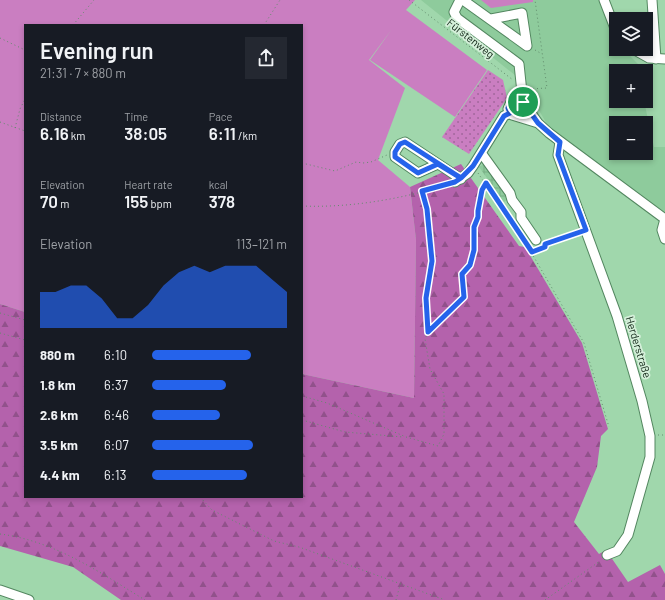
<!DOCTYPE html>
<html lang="en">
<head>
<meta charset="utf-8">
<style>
  :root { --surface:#171b24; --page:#242831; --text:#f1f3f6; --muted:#9ea1a6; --accent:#2563eb }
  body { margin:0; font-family:Barlow,sans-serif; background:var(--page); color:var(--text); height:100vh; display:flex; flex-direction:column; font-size:15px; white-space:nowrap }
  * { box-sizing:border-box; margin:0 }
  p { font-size:13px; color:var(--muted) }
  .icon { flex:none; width:22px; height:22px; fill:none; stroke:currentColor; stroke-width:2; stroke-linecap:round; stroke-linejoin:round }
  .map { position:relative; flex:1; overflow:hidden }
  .panel { position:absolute; left:24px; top:24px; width:279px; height:474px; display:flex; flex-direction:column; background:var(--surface); border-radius:0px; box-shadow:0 2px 6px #0003 }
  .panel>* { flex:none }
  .buttons { position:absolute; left:609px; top:12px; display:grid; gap:8px }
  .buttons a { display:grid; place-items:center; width:44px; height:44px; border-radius:0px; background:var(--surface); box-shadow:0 2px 6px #0003; font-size:20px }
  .pin { position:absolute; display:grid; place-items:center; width:34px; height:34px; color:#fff; margin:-17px; border:2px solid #fff; border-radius:50%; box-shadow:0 1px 4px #0007 }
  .round { display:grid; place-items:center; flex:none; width:42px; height:42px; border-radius:0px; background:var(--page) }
  .head { display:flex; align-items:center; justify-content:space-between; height:68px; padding:0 16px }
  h1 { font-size:22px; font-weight:600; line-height:30px }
  .stats { display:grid; grid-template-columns:repeat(3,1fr); gap:6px; height:68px; padding:4px 16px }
  .stats div { display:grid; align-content:center }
  .stats b { font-size:17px; font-weight:600 }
  .stats small { font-size:11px; font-weight:400 }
  .stats p { font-size:11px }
  .chart { height:112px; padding:8px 16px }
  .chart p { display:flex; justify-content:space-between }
  .chart svg { width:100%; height:72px; margin-top:4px; fill:var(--accent); opacity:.7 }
  ul { padding:0 16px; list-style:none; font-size:13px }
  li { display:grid; grid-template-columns:64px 48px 1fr; align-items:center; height:30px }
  li i { height:10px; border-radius:5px; background:var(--accent) }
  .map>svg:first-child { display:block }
</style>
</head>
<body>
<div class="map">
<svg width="665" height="600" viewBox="0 0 665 600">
  <defs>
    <pattern id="industrial-grid" width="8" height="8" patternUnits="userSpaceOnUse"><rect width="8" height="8" fill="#8ecb9c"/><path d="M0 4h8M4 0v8" fill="none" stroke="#79ae86"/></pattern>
    <pattern id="forest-firs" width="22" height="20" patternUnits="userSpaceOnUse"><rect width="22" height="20" fill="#b462ac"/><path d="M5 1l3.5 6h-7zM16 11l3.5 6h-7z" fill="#91518b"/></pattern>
    <pattern id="park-dots" width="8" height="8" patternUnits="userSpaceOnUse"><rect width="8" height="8" fill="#ca7ec1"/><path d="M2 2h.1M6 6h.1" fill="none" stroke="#a2679c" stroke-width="1.8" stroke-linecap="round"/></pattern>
  </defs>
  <rect width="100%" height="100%" fill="#a0d7ac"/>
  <path fill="#8ecb9c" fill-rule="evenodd" d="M421,0H604L610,34L616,41V49H623L645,71H616V101H644L654,147H665V214L548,126L533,100L526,84ZM616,123H646V153H616Z"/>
  <path fill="url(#industrial-grid)" d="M485,163L510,198L504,202L479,167Z"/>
  <g fill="#ca7ec1">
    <path d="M0,0H415L406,10L487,70L455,117L370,60L392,29L369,60L405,88L378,160L410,187L416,240L414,398L302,374V25H25V312L0,304Z"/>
    <path d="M481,0H533V2L491,8Z"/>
  </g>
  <path fill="url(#forest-firs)" d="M461,164L519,246L525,247L582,343L608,429L601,436L597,467L574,522L599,554L606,550L628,582L660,565L665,574V600H121L73,567L0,546V304L25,312V497H302V374L414,398L416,240L410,187Z"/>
  <path fill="url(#park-dots)" d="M488,70L503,80L507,98L469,154L442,137Z"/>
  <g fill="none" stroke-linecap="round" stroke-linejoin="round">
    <defs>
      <g id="minor">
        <path d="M460,0L454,12L457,18L519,64L523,102"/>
        <path d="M463,0L527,46L522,13L491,19"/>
        <path d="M604,0L616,31"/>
        <path d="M652,0L656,59"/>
        <path d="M633,49L649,58L665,59"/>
        <path d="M538,123L512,115L508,109L511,102L518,99L523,102L538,123L549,133L665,219"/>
        <path d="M560,142L558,155L617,316L642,401L650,436V457L628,535L617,551L607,555"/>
        <path d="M482,154L510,193L512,200L521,212V218L536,240"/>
        <path d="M438,164L418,173L395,157V152L400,144L405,142L461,179"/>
        <path d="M455,182L468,173L473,166L504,116L510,113"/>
        <path d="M665,219L662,230L665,239"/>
        <path d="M0,590L29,600"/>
      </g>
    </defs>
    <use href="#minor" stroke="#538760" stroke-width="11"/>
    <g stroke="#628b6c" stroke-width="1" stroke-dasharray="1 3" stroke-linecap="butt">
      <path d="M409,0L513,80"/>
      <path d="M73,25L94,0"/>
      <path d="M264,25L280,0"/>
      <path d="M0,38L25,50"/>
      <path d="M535,50L542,54"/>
      <path d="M529,89L547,88L535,0"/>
      <path d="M0,122L25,131"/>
      <path d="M15,128L20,109L25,99"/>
      <path d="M302,163L335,171L356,162L363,163L371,162L387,155"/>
      <path d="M478,173L531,252L584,343L609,427"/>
      <path d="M423,192L427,209L432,261L426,298L428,331"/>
      <path d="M302,206C350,208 401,199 447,185"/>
      <path d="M532,252L545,247V244L579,232"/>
      <path d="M0,313L25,320"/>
      <path d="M0,333L25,340"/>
      <path d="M302,396L327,403L406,437L438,446L444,434V394L430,369L425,339L428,332L464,297L462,274L470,265L474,250V227L478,217L477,211L481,190L486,183"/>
      <path d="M302,420L345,432L403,437"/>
      <path d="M658,435H665"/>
      <path d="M200,497L212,510L274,541L299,547L445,600"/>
      <path d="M0,534C55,541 99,572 145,600"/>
      <path d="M396,600L400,585"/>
      <path d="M545,600L600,561"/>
    </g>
    <use href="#minor" stroke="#fff" stroke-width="9"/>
  </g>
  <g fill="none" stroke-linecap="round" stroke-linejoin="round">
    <defs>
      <path id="route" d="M523,102L518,99L511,102L508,108L510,113L504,116L473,166L461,178L405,142L400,144L395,152V157L418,173L438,164L461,178L455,182L422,191L427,209L432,261L426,298L428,332L464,297L462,274L470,265L474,250V227L478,217V211L482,190L486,183L532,252L545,247V244L586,230L558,155L560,142L538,123L523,102"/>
    </defs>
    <use href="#route" stroke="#fff" stroke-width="8"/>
    <use href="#route" stroke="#2563eb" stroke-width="5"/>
  </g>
  <g text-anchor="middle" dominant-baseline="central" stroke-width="3.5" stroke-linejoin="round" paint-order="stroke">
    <g font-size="11" fill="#0f2415" stroke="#d5f0da">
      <text transform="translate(471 38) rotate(38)">Fürstenweg</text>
      <text transform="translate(639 347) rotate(73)">Herderstraße</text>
    </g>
  </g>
</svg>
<div class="buttons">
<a><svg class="icon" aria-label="layers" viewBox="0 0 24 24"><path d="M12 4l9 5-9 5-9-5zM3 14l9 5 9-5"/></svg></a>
<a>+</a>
<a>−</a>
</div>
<div class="pin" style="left:523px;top:102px;background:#1e9e55"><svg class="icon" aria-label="arrive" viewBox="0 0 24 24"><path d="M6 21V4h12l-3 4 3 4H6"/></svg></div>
<section class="panel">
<div class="head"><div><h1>Evening run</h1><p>21:31 · 7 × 880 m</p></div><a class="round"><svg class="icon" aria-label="share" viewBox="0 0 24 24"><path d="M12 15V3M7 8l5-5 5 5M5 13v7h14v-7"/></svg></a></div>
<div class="stats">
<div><p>Distance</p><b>6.16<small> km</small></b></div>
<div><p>Time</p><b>38:05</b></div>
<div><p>Pace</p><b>6:11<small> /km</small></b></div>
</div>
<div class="stats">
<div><p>Elevation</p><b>70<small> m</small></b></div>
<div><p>Heart rate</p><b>155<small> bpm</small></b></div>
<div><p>kcal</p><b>378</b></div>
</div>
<div class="chart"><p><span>Elevation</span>113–121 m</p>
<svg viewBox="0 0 160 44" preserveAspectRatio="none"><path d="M0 44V22L10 22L20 18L30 18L40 26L50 38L60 38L70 30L80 18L90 10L100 6L110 10L120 6L130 6L140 6L150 14L160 22V44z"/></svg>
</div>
<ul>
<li><b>880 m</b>6:10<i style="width:73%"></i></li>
<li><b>1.8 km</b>6:37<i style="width:55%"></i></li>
<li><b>2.6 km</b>6:46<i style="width:50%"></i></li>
<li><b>3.5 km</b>6:07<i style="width:75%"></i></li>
<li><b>4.4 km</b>6:13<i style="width:70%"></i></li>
</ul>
</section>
</div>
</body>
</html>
